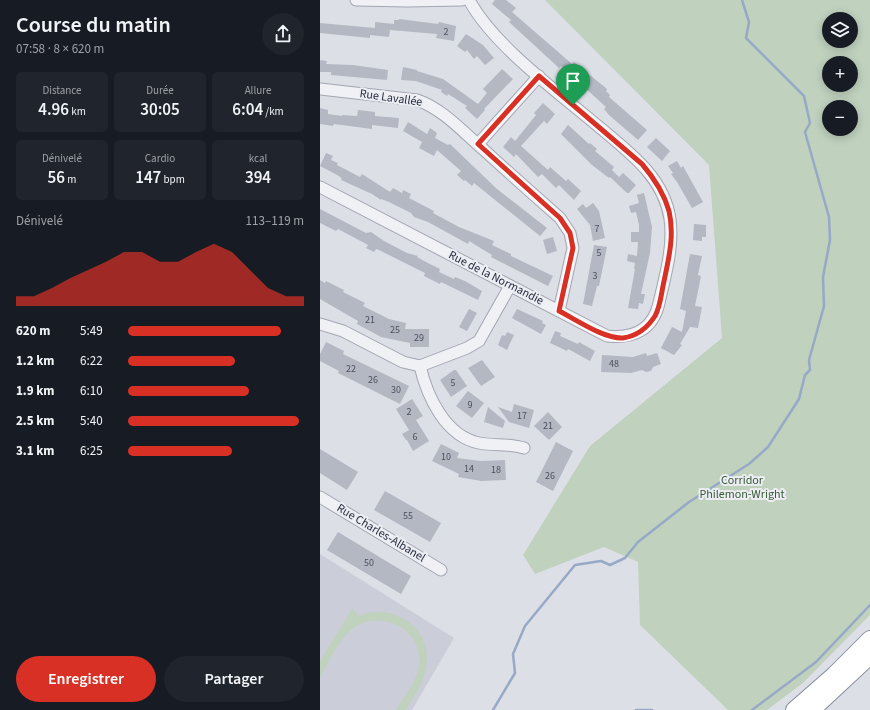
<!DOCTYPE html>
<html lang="fr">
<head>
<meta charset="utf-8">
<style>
  :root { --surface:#171b24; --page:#20242c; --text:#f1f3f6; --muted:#9ea1a6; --accent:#d93025 }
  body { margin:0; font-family:"Source Sans 3",sans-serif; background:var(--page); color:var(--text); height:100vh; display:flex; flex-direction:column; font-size:15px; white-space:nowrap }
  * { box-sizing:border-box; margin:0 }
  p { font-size:13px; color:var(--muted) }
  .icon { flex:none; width:22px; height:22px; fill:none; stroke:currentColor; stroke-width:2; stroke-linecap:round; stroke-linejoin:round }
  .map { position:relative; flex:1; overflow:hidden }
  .details { display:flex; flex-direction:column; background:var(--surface); width:320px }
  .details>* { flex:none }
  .tools { position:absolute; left:502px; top:12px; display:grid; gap:8px }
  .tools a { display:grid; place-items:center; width:36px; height:36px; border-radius:50%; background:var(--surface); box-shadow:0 2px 10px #0003; font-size:20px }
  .pin { position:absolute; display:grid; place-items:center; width:34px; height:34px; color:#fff; margin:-41px -17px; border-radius:50% 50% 50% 0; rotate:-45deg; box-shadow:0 0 4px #0007 }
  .pin .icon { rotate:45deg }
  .round { display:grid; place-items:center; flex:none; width:42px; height:42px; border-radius:21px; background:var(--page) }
  .summary { display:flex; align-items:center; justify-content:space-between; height:68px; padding:0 16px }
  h1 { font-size:22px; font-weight:600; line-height:30px }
  .stats { display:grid; grid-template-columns:repeat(3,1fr); gap:6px; height:68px; padding:4px 16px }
  .stats div { display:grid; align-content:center; border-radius:6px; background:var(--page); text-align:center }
  .stats b { font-size:17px; font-weight:600 }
  .stats small { font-size:11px; font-weight:400 }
  .stats p { font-size:11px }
  .chart { height:112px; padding:8px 16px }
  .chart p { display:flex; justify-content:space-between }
  .chart svg { width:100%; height:72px; margin-top:4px; fill:var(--accent); opacity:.7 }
  .action { display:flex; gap:8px; margin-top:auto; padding:8px 16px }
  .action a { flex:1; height:46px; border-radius:24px; background:var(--accent); color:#fff; font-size:16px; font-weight:600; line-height:46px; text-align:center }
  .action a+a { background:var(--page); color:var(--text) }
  ul { padding:0 16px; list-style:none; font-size:13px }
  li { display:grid; grid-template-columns:64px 48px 1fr; align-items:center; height:30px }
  li i { height:10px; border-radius:5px; background:var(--accent) }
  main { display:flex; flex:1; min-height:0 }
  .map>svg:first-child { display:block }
</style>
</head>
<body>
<main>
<section class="details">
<div class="summary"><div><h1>Course du matin</h1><p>07:58 · 8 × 620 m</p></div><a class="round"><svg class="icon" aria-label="share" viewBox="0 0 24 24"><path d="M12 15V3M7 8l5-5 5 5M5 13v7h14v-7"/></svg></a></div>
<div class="stats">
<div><p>Distance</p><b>4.96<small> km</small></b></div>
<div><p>Durée</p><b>30:05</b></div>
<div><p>Allure</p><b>6:04<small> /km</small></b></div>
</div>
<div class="stats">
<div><p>Dénivelé</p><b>56<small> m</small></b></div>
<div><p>Cardio</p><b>147<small> bpm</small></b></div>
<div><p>kcal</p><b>394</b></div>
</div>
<div class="chart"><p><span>Dénivelé</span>113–119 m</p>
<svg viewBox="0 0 160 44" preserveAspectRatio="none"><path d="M0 44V38L10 38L20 33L30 27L40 22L50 17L60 11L70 11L80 17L90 17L100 11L110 6L120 11L130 22L140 33L150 38L160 38V44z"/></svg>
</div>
<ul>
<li><b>620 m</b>5:49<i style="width:87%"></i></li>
<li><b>1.2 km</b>6:22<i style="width:61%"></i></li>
<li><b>1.9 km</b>6:10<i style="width:69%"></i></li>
<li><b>2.5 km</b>5:40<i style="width:97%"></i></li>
<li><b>3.1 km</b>6:25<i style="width:59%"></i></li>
</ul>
<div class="action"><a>Enregistrer</a><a>Partager</a></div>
</section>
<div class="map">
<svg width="550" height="710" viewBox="0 0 550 710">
  <rect width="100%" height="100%" fill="#dddfe7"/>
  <path fill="#cbced9" d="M0,554L134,638L92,710H0Z"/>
  <g fill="#c0d1be" fill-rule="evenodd">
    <path d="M225,0H550V615L483,683L447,710H408L320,625L318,562L284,547L215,574L203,555L270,446L402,338L389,165ZM509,19H531V41H509ZM509,63H531V85H509ZM509,107H531V129H509Z"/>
    <path d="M32,609L37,613L36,616C43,614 50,612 57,612C85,611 110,634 107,663C105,680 95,695 86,710H76C84,697 96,683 99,667C105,628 58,606 30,631C17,643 9,662 0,677V661Z"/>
  </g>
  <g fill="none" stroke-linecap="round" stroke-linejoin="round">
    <g stroke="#97a9c7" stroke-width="2.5">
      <path d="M173,710L195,673L193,654L205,626L255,565L281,561L290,565L305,558L318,542L369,502L429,464L448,447L479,399L485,375L490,370L489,360L504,306L503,277L510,240L509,217L485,132L490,123L484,96L426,38L429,22L422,0"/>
      <path d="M316,710H332"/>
      <path d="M432,710L496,662L550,605"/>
    </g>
  </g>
  <g fill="#b4b8c3">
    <path d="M175,0H186L196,8L192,12L252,64L254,62L287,89L286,91L290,95L289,97L327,130L318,140L289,115L284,109L286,107L241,66L239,68L189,22L191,20L172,4Z"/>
    <path d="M79,19L118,24L119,22L136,26L134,41L116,38L117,34L70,30L69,37L50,35V38L0,33V23L55,28V22L74,24V20H79Z"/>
    <path d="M146,34L163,45L174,58L165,65L157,56L154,59L147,50L145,52L137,46Z"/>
    <path d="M0,60L7,61L6,64L33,65L68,70L67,80L11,75V72H0Z"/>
    <path d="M83,67L97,70V71L123,79L158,104L167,93L163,89L182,69L193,79L164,109L165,110L157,119L145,108L147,106L128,94L127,96L121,92L122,90L96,81L81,80Z"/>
    <path d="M223,103L235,114L227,124L224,121L201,146L228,170L230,167L246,181L248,179L261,191L254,200L239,185L236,188L222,174L218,177L196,154L194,157L183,147L191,137L195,141L216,115L214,113Z"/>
    <path d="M0,108L8,110V114L22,116V115L37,116L38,110L55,112V116L79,118L78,128L52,125V129L14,124L13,126L0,124Z"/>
    <path d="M88,122L107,134L110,128L117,133L115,138L128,145L130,144L177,189L227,228L220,236L154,183L152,186L145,180L144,181L137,175L141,171L117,150L114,156L99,148L102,142L83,131Z"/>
    <path d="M248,125L269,144L270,143L277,149L275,151L294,167L292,170L299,177L303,173L316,185L309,193H307L290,177L289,178L272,165L241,134Z"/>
    <path d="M336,138L350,151L342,161L327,147Z"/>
    <path d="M6,153L13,156L11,160L18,163L17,165L40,177L42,174L70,192L73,188L82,193L83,190L91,194L89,198L114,211L113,213L139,227L174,241L172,245L191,254V256L233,276L228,286L171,257L172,255L149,241L148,244L108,222L94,217L91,213L69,202L61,199V200L52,194L21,180L22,179L19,176L0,166Z"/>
    <path d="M357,161L361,168L363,166L383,202L372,208L357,182L351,174L353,173L348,166Z"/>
    <path d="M324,193L332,227L330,253L321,294H325L323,304L319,303L318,309L308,308L315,269H314L315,263L307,261L308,254L317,256L318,242H311V232H319V225L316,212L311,213L309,206L319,203L317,195Z"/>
    <path d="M273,203L279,211L285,238L273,241L270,225L257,209L263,204L266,208Z"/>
    <path d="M0,209L46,233L51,232L64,241L87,253L98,256L97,257L104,261L120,269L119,272L134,279L135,277L145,281L162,291L158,300L121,282L120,284L104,276L105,273L59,250L56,249L54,252L46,248L48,245L18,229L16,231L0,223Z"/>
    <path d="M374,224L386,225V237H382V241L373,240Z"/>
    <path d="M233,237L237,251L227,254L223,240Z"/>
    <path d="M274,245L287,247L279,286H277L272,306L263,304Z"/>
    <path d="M370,254L382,256L378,275L381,276L375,306L382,307L378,328L370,327L360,344L362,345L354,355L341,348L352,327L362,332L366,311L360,309Z"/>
    <path d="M0,280L5,283L6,281L24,290L23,292L45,303L43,306L69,319L86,323L85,329H109V347H90V343L61,337L37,324L38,321L0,299Z"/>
    <path d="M149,309L157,313L147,331L139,327Z"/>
    <path d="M197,309L223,321L222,323L226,325L221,334L192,318Z"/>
    <path d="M235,331L241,333L240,336L258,344L259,342L275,351L270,361L248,349L247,351L230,343Z"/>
    <path d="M187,332L194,335L187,350L178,345L182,335L185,336Z"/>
    <path d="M6,342L24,351L23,354L89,386L80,404L18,373L19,371L0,361V354Z"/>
    <path d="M326,353L327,356L337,353L341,364L333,367L331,371L326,372L322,370L311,373L281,372L282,355L313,357Z"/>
    <path d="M162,360L175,377L161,386L148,368Z"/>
    <path d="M134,370H136L147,386L131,397L120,380Z"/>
    <path d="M148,391L164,403L152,418L136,406Z"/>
    <path d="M92,399L103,416L96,420L109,441L93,451L87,440H86L82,434L89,430L76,409Z"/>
    <path d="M194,404L214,410L209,428L189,422L178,407L192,412Z"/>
    <path d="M168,407L185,421L183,428L164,422Z"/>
    <path d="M228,412L242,427L229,440L214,426Z"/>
    <path d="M236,442L253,451L233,491L216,482Z"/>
    <path d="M121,444L139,453L137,458L161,461L185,460L186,480L161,481L138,477L139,474L112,461Z"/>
    <path d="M0,449L38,472L27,490L0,473Z"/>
    <path d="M65,491L121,523L110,542L54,510Z"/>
    <path d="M18,532L91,576L81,594L7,550Z"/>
  </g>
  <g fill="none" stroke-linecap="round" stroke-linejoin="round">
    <defs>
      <g id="minor">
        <path d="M36,0L87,1L142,0"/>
        <path d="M0,89L97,100C123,109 143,132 164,150C189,173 214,195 240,218L250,233L253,248L239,311"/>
        <path d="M158,144L219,76"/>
        <path d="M0,187L287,336C313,339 333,330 339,303C345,276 354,247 350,219C344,177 309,152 278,126C238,92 174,46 149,0"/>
        <path d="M0,324L23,331L83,362L100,366L147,348L159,341L190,286"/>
        <path d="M100,366C107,396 125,436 159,443C174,446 189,443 204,448"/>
        <path d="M0,497L121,570"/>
      </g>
      <g id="highway">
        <path d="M474,710L514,675L550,639"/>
        <path d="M492,710L550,656"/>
      </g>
    </defs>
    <use href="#minor" stroke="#a2a6b1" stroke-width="13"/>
    <use href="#highway" stroke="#848b9d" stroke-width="18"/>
    <use href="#minor" stroke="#eff1f5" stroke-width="11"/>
    <use href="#highway" stroke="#fff" stroke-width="16"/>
  </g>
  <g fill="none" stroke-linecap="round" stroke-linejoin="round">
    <defs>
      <path id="route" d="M219,76L322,164C334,178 344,193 349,211C355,237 348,261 343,286C341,296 340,307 335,316C328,327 317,336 303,338C284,339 257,320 239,311L253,248L250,233L240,218L158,144Z"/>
    </defs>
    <use href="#route" stroke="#fff" stroke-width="8"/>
    <use href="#route" stroke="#d93025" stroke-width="5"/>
  </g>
  <g text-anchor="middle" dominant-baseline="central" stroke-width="4" stroke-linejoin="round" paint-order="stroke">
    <g font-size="10" fill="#4a4f5e">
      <text x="126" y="32">2</text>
      <text x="277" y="229">7</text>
      <text x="279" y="253">5</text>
      <text x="275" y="276">3</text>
      <text x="50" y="320">21</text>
      <text x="75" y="330">25</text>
      <text x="99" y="338">29</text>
      <text x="294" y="364">48</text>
      <text x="31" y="369">22</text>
      <text x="53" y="380">26</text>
      <text x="133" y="383">5</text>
      <text x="76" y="390">30</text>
      <text x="150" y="405">9</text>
      <text x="89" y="412">2</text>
      <text x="202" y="416">17</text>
      <text x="228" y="426">21</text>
      <text x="95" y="437">6</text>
      <text x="126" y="457">10</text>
      <text x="149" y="469">14</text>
      <text x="176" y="470">18</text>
      <text x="230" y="476">26</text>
      <text x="88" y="516">55</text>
      <text x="49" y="563">50</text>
    </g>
    <g font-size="12" fill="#262c3d" stroke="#eceef4">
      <text transform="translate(71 98) rotate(8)">Rue Lavallée</text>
      <text transform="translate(176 278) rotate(27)">Rue de la Normandie</text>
      <text transform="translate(61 533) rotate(31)">Rue Charles-Albanel</text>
    </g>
    <g font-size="12" fill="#365934" stroke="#eceef4">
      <text x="422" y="480">Corridor<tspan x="422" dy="14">Philemon-Wright</tspan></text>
    </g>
  </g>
</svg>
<div class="tools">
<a><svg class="icon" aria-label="layers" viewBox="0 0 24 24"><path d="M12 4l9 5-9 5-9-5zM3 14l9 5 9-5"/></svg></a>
<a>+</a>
<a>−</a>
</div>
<div class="pin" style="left:253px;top:105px;background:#1e9e55"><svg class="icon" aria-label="arrive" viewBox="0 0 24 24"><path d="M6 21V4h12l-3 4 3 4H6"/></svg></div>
</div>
</main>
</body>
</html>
